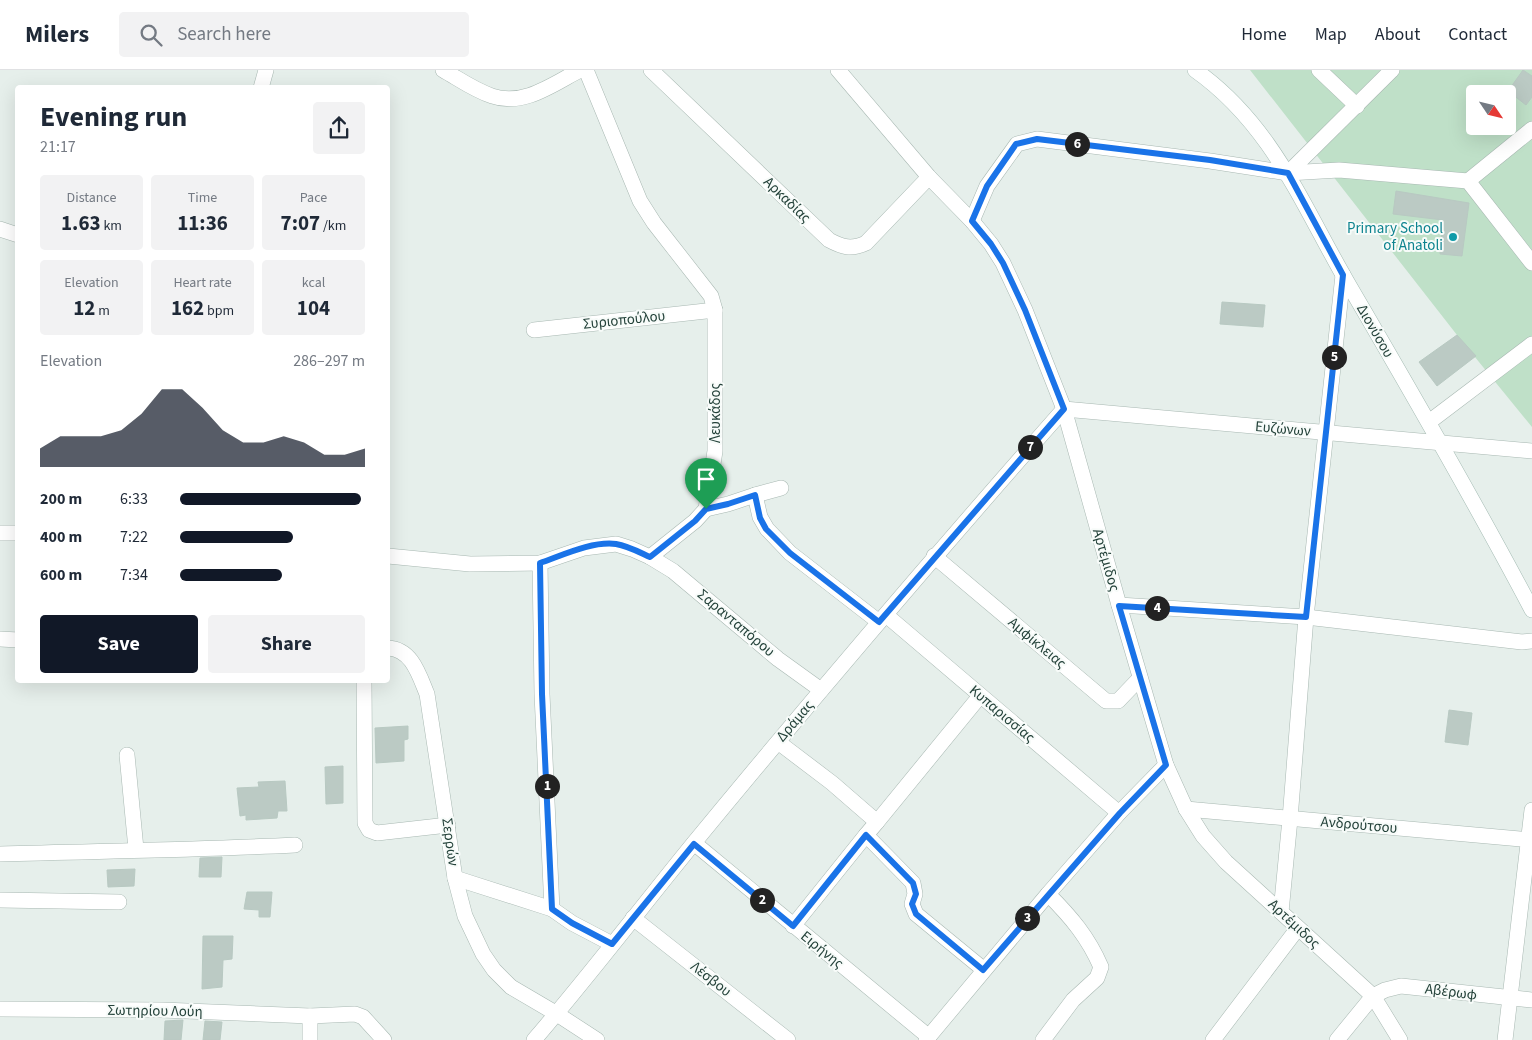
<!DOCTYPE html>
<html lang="en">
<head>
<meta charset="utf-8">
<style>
  :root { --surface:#fff; --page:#f2f2f3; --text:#1f2937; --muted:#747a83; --line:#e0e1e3; --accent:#111827 }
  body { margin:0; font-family:"Source Sans 3",sans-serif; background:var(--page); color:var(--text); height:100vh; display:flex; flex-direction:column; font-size:19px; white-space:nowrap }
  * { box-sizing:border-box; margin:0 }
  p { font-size:16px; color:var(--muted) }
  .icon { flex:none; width:28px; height:28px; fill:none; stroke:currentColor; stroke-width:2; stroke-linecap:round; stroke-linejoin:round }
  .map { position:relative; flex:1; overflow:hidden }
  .side { position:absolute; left:15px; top:15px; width:375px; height:598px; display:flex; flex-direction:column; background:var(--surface); border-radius:5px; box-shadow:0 5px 20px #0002 }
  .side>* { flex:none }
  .needle { width:32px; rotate:125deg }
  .tools { position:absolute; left:1466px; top:15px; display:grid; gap:10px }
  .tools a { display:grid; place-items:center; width:50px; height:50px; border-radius:5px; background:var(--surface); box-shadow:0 5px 20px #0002; font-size:25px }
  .pin { position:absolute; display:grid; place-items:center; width:42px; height:42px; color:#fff; margin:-51px -21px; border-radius:50% 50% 50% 0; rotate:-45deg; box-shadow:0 0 5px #0007 }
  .pin .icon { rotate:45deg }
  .km { position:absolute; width:25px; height:25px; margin:-12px; border-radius:50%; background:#222; color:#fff; font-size:14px; line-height:25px; text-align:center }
  .round { display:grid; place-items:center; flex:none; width:52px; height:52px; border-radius:5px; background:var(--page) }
  .headline { display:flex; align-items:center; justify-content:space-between; height:85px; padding:0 25px }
  h1 { font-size:28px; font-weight:700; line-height:38px }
  .metrics { display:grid; grid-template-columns:repeat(3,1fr); gap:8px; height:85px; padding:5px 25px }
  .metrics div { display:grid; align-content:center; border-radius:5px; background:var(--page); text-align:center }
  .metrics b { font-size:21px; font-weight:700 }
  .metrics small { font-size:14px; font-weight:400 }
  .metrics p { font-size:14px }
  .chart { height:140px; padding:10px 25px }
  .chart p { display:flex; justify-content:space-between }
  .chart svg { width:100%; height:90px; margin-top:5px; fill:var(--accent); opacity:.7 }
  .cta { display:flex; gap:10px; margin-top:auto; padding:10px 25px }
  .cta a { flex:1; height:58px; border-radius:5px; background:var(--accent); color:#fff; font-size:20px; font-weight:700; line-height:58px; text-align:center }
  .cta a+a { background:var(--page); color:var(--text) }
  ul { padding:0 25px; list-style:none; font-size:16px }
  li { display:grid; grid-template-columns:80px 60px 1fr; align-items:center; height:38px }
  li i { height:12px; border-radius:6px; background:var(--accent) }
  header { display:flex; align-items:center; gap:30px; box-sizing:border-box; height:70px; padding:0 25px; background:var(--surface); border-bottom:1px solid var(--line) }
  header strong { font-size:24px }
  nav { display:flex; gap:28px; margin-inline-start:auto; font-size:18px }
  .search { width:350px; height:45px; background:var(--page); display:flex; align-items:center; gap:12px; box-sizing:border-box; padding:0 18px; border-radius:5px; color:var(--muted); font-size:19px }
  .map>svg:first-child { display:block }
</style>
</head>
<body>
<header>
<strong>Milers</strong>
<div class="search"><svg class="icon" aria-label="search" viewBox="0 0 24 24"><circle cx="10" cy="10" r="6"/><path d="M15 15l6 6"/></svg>Search here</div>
<nav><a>Home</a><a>Map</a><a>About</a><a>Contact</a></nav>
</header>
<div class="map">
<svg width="1532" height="970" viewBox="0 0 1532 970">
  <rect width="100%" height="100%" fill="#e6efeb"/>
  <path fill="#bfe0c8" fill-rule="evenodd" d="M1250,0H1532V357L1457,265ZM1475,24H1508V56H1475Z"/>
  <g fill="#bbcac4" stroke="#b8c9c2">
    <path d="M1523,0L1532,6V27L1526,35L1508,21Z"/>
    <path d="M1396,121L1469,133L1462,186L1440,184L1443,150L1393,144Z"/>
    <path d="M1222,232L1265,235L1263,257L1220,254Z"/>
    <path d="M1457,265L1476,286L1437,316L1419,292Z"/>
    <path d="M1449,640L1472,643L1468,675L1445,672Z"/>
    <path d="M408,656V669L404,670V691L376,693L375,658Z"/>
    <path d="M343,696V733L326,734L325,697Z"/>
    <path d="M285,711L287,741H278L277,748L246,750V745L240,746L237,718L259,717L258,712Z"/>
    <path d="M222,787L221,807H199L200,788Z"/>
    <path d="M135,799L134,816L108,817L107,800Z"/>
    <path d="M247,822H272L270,847H259V840L244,839Z"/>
    <path d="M203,866H233L232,889L223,890L222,917L202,919Z"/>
    <path d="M183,950L181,970H164L165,951Z"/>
    <path d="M205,951L222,952L220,970H203Z"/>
  </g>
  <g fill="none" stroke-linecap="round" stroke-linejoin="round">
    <defs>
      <g id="street">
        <path d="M443,0C459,9 474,20 492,26C523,37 553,14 580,0"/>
        <path d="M651,0L829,170C842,177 851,180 866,173L929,107"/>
        <path d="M838,0L929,107L972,151L991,174L1003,193L1025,240L1064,339L1119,535L1166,695L1186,739L1203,766L1226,792L1373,926L1400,970"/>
        <path d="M1319,0L1357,36"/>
        <path d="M261,18L266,0"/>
        <path d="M1288,103L1392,0"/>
        <path d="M1468,111L1532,59"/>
        <path d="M972,151L987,116L1017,74L1037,69L1210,91L1288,103L1339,100L1468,111L1532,193"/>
        <path d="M0,159L18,165"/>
        <path d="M534,260L715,240"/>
        <path d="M1064,339L1532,381"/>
        <path d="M1429,352L1532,274"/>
        <path d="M755,425L781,418"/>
        <path d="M706,439L728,434L755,425L760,447L767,459L790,483L879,552"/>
        <path d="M0,463H18"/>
        <path d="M388,486L470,494L540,493L584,478L616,474L632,479L650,487L695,451L706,439L715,381V240L711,226L654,153L640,131L586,0"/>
        <path d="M934,486L1106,631H1118L1140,608"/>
        <path d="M650,487L673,501L778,589L821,620"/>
        <path d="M540,493L542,624L552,839"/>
        <path d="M1119,535L1306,547L1522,572L1532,571"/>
        <path d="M886,545L1119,743"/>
        <path d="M0,569L18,570"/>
        <path d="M388,578C412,579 419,605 427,624L455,808L465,846L483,884L494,900L511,917L557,944L597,970"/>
        <path d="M364,610L365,753L369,760L377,763L448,755"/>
        <path d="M778,672L832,713L877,752L980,626"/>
        <path d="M127,685L136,779"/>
        <path d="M1186,739L1532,770"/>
        <path d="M877,752L866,765L913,813L915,824L912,834L916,844L983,899"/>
        <path d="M694,773L929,967"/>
        <path d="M0,784C98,781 196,780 295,775"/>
        <path d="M455,808L552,839L572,853L612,874"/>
        <path d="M0,830L119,832"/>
        <path d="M1281,842L1290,749L1306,547L1343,205"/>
        <path d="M633,848L788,970"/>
        <path d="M793,856L866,765"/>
        <path d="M0,939L162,940L310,946L355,944L363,947L384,970"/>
        <path d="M310,970V946"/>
        <path d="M534,970C589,906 640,839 693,774C814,627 938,482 1064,339"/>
        <path d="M926,970L1048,824L1119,743L1166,695"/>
        <path d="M1043,970L1073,930L1097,908L1101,897C1088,867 1071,847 1048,824"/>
        <path d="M1213,970L1298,858"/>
        <path d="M1337,970L1373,926L1385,920L1401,916L1532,930"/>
        <path d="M1505,970L1532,740"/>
      </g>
      <path id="secondary" d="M1195,0C1273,55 1303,137 1350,217C1412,323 1474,430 1532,540"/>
    </defs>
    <use href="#street" stroke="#a8b8b2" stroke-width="16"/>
    <use href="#secondary" stroke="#a4bbb3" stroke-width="16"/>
    <use href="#street" stroke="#fff" stroke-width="15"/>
    <use href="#secondary" stroke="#fff" stroke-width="15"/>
  </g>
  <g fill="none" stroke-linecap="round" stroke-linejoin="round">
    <defs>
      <path id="route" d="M1037,69L1210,90L1288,103L1343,205L1306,547L1119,536L1166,695L1120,743L983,900L916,844L912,834L916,824L913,813L866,765L793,856L694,774L612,874L572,853L552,839L542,624L540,493C563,485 592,471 616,474C628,476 639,482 650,487L695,451L706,439L728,434L755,425L760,448L766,459L790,483L879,552L1064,339L1025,240L1003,193L991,174L972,151L987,116L1016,74Z"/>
    </defs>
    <use href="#route" stroke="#fff" stroke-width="10"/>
    <use href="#route" stroke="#1a73e8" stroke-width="6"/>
  </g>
  <circle fill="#0f9aa8" stroke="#f7fbf9" stroke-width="2" cx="1453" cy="167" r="5"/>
  <g text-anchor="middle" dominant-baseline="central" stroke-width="4" stroke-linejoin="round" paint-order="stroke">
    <g font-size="15" fill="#24423a" stroke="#f7fbf9">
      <text transform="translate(787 130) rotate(44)">Αρκαδίας</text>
      <text transform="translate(624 250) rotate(-6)">Συριοπούλου</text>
      <text transform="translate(1375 261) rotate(60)">Διονύσου</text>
      <text transform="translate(715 343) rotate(-90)">Λευκάδος</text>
      <text transform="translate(1283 359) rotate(5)">Ευζώνων</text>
      <text transform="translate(1106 490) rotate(74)">Αρτέμιδος</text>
      <text transform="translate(736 553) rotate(40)">Σαρανταπόρου</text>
      <text transform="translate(1037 573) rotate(40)">Αμφίκλειας</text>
      <text transform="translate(1002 644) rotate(40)">Κυπαρισσίας</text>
      <text transform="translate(795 651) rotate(-50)">Δράμας</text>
      <text transform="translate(1359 755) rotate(5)">Ανδρούτσου</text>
      <text transform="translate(450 772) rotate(82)">Σερρών</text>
      <text transform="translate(1294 854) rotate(43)">Αρτέμιδος</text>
      <text transform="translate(822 880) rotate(39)">Ειρήνης</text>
      <text transform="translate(711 909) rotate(38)">Λέσβου</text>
      <text transform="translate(1451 922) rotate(7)">Αβέρωφ</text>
      <text transform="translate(155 941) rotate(1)">Σωτηρίου Λούη</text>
    </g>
    <g font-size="15" fill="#0d838f" stroke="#f7fbf9" text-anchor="end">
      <text x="1443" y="158">Primary School<tspan x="1443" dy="17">of Anatoli</tspan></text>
    </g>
  </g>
</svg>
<div class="tools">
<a><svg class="needle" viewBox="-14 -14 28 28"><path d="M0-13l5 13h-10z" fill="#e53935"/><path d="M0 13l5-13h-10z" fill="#747a83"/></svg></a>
</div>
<div class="pin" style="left:706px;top:439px;background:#1e9e55"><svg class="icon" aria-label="arrive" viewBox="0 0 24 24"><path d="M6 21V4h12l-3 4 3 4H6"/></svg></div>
<b class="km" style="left:547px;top:716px">1</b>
<b class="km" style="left:762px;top:830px">2</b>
<b class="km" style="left:1027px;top:848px">3</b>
<b class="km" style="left:1157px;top:538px">4</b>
<b class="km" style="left:1334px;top:287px">5</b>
<b class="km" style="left:1077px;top:74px">6</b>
<b class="km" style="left:1030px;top:377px">7</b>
<section class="side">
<div class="headline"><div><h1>Evening run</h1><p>21:17</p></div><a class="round"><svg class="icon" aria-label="share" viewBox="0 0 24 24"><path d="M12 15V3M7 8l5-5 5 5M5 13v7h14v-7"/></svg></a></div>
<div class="metrics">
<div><p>Distance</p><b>1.63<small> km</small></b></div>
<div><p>Time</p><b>11:36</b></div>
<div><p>Pace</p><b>7:07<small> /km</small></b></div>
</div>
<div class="metrics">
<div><p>Elevation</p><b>12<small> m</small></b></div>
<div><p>Heart rate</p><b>162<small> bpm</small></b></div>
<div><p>kcal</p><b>104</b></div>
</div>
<div class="chart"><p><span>Elevation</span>286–297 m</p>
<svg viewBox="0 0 160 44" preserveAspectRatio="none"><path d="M0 44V35L10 29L20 29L30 29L40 26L50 18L60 6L70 6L80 15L90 26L100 32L110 32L120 29L130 32L140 38L150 38L160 35V44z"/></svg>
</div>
<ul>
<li><b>200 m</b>6:33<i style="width:98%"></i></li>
<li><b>400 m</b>7:22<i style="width:61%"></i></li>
<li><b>600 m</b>7:34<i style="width:55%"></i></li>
</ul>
<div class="cta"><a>Save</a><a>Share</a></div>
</section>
</div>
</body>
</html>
